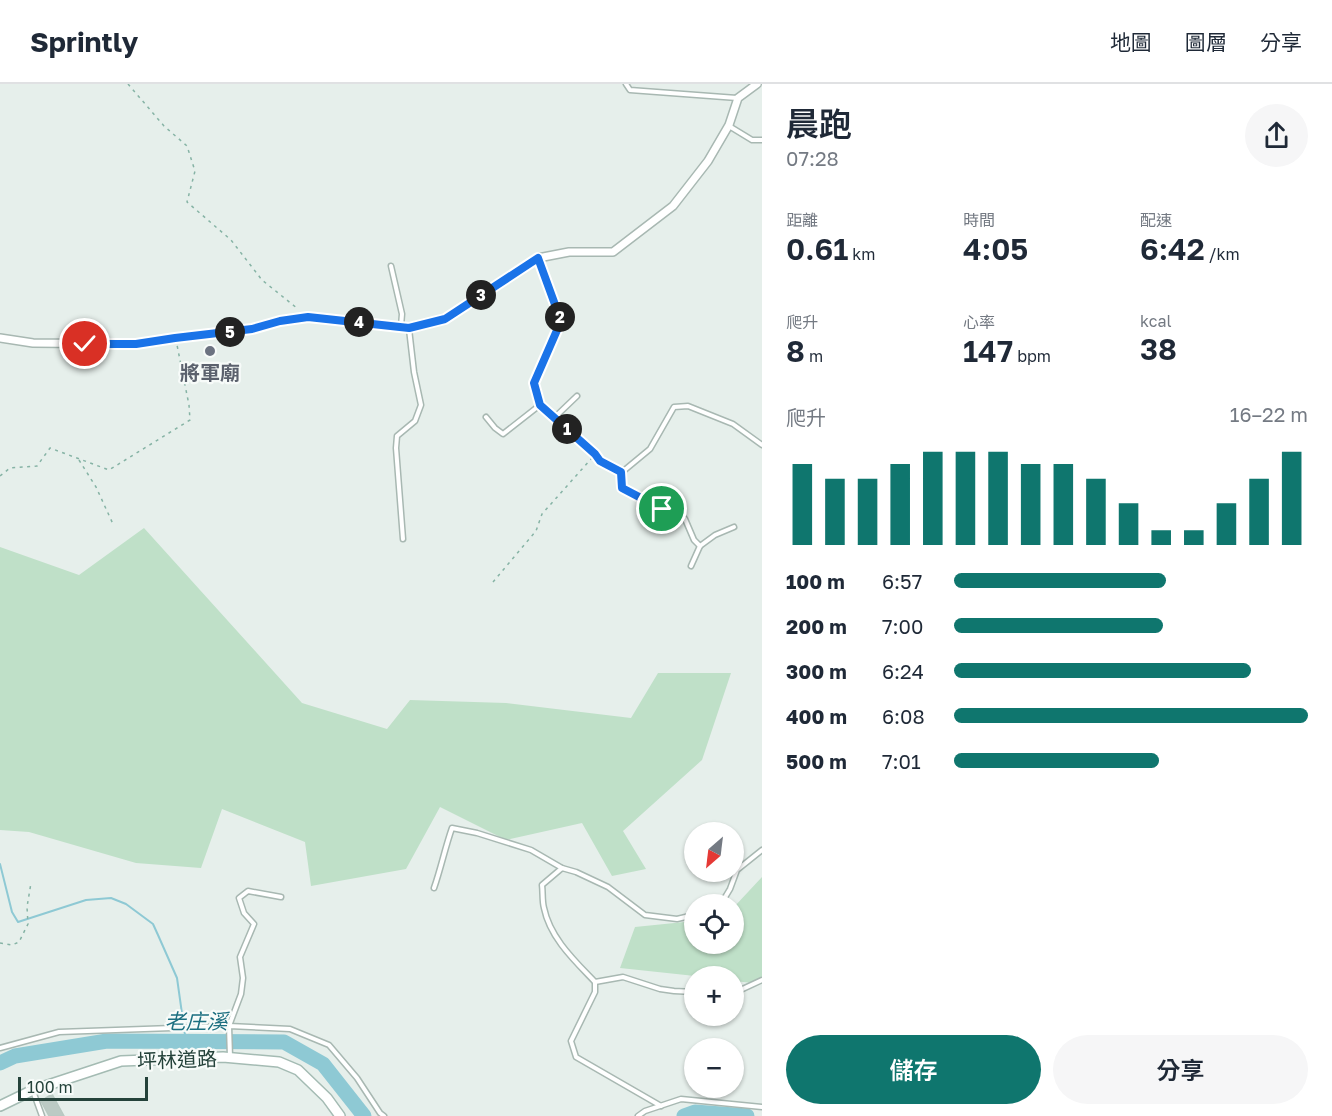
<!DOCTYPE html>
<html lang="zh-TW">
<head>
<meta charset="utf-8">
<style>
  :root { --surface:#fff; --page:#f6f6f7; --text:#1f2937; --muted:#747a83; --line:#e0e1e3; --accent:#0f766e }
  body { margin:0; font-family:"Golos Text","Noto Sans TC",sans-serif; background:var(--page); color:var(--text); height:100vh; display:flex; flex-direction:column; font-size:22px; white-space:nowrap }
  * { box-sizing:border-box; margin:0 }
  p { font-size:20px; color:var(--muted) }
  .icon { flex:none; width:33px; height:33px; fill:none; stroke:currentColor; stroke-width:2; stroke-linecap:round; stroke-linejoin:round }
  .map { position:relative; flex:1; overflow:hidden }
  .panel { display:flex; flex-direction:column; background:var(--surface); width:570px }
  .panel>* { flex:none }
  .needle { width:39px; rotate:208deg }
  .controls { position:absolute; left:684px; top:738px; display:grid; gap:12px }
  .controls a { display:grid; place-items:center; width:60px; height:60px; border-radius:50%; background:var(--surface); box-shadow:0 2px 4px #0004; font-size:30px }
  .scale { position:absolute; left:18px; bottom:15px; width:130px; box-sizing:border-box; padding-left:6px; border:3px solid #24423a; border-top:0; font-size:16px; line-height:21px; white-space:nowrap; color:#24423a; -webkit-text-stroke:4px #f7fbf9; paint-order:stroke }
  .pin { position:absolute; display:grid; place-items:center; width:51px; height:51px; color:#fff; margin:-26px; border:3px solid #fff; border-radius:50%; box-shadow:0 2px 6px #0007 }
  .km { position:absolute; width:30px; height:30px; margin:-15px; border-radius:50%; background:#222; color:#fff; font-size:16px; line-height:30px; text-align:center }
  .round { display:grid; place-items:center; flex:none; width:63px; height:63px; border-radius:32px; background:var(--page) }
  .summary { display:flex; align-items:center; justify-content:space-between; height:102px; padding:0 24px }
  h1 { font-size:33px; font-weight:600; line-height:45px }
  .figures { display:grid; grid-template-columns:repeat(3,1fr); gap:9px; height:102px; padding:6px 24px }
  .figures div { display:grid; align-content:center }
  .figures b { font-size:30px; font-weight:600 }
  .figures small { font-size:16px; font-weight:400 }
  .figures p { font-size:16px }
  .chart { height:168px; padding:12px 24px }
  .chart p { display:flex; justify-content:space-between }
  .chart svg { width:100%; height:108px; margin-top:6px; stroke:var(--accent); stroke-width:6 }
  .cta { display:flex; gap:12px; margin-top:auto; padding:12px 24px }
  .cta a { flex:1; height:69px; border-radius:36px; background:var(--accent); color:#fff; font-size:24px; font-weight:600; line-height:69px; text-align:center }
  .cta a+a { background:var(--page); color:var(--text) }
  ul { padding:0 24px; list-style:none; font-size:20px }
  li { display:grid; grid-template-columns:96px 72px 1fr; align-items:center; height:45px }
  li i { height:15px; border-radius:8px; background:var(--accent) }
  header { display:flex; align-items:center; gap:36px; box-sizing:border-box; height:84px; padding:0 30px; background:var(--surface); border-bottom:2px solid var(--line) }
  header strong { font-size:28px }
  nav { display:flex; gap:33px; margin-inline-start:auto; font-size:21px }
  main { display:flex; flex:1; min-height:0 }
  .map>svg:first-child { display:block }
</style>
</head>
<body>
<header>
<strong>Sprintly</strong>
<nav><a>地圖</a><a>圖層</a><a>分享</a></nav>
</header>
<main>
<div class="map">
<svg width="762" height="1032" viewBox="0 0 762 1032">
  <rect width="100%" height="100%" fill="#e6efeb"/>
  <g fill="#bfe0c8">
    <path d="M144,444L302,619L387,645L410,616L506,619L631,634L658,589H731L702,676L623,747L646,785L612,792L582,739L506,756L440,723L406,785L311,802L305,758L222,725L201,784L136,779L29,748L0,746V463L79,491Z"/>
    <path d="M762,793V900L734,897V892H695L620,884L635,843L694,837V860H734V823Z"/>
  </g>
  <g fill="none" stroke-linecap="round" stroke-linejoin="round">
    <path stroke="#8ec9d4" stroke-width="2" d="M0,780L12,828L18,838L86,816L111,814L126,820L153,840L158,851L177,894L186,958"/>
    <g stroke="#8ec9d4" stroke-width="15">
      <path d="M0,979L15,972L107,957L284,958L323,980L364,1032"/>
      <path d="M684,1032L695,1028L747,1032"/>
    </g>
  </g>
  <path fill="#bbcac4" stroke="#b8c9c2" stroke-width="1.5" d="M52,1010L64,1032H49L41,1017Z"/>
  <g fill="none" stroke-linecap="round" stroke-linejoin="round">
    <defs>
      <g id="lane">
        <path d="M626,0L630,6L737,14"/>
        <path d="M729,42L752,56H762"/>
        <path d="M538,175L561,237L534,299L540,321L595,370L600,377L621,389L650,365L674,323L688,322L733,340L762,361"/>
        <path d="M391,182L402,230L401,242"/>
        <path d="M486,333L495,344L503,350L540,321"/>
        <path d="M554,334L577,312"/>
        <path d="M621,389L622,404L662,425L673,423L685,435L694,456L700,462"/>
        <path d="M403,455L396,364L397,352L415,337L421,321L414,288L409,245"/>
        <path d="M691,482L700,462L715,451L734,443"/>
        <path d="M434,804C441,784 445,764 452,744L477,749L531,766L562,784"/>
        <path d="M721,820L730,805L737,786L762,766"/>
        <path d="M595,898L623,893L660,905L674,907L694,908"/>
        <path d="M734,909L762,896"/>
        <path d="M0,964L59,948L229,942L290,945L329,961L357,994L380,1029L384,1032"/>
        <path d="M230,973L229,942L241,910L243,894L240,873L254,840L244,829L239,814L248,807L281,813"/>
        <path d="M33,1007L42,1032"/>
        <path d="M661,1022L576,973L571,957L595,908V898C575,877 550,854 544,824C542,817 543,808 542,801L562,784L576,788L608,803L645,831L677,835L694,831"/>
        <path d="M638,1032L645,1027L681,1015L762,1023"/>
      </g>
      <path id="street" d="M0,254L33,259L136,260L175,254L252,245L280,237L308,233L409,244L445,235L538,174L569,168H613L673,122L708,77L729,41L738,14L757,0"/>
      <path id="secondary" d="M0,1022L33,1006L121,977L223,973L279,978L298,986L327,1014L340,1032"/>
    </defs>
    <use href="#lane" stroke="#a8b8b2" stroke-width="7"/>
    <use href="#street" stroke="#a8b8b2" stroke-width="10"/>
    <use href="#secondary" stroke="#a4bbb3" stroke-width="12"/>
    <g stroke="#86b3a5" stroke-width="1.5" stroke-dasharray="3 4.5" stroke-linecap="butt">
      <path d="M128,0L164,42L187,62L195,87L187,118L231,156L262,196L298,225"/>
      <path d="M79,376L96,403L113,440"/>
      <path d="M0,392L10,384L37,382L50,364L109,386L190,336L189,321L177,261"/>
      <path d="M493,498L536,447L542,430L591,375"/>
      <path d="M0,859L12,861L19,858L28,840L27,823L31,799"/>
    </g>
    <use href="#lane" stroke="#fff" stroke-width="4"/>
    <use href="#street" stroke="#fff" stroke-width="7"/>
    <use href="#secondary" stroke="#fff" stroke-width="9"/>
  </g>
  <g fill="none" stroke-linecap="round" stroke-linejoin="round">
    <defs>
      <path id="route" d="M85,260H136L175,254L252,245L280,237L308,233L409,244L445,235L538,174L561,237L534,299L540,321L595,370L600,377L621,388L622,404L662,425"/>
    </defs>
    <use href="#route" stroke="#fff" stroke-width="12"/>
    <use href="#route" stroke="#1a73e8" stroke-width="8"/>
  </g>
  <circle fill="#6b7280" stroke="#f7fbf9" stroke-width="2" cx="210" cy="267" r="6"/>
  <g text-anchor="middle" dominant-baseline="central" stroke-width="4.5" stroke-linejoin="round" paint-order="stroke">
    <g font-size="20" font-weight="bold" fill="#5b616d" stroke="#f7fbf9">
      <text x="210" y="288">將軍廟</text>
    </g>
    <g font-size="20" fill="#24423a" stroke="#f7fbf9">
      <text transform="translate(177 975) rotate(-2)">坪林道路</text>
    </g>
    <g font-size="21" font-style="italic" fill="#1c6f80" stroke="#f7fbf9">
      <text x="196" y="937">老庄溪</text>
    </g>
  </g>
</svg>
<div class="controls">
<a><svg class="needle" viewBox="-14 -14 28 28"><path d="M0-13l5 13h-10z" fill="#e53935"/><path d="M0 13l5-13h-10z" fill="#747a83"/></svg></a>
<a><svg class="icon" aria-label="locate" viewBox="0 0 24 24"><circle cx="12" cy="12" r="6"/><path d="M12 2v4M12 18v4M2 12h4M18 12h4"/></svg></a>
<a>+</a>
<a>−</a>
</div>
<div class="scale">100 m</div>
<div class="pin" style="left:662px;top:425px;background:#1e9e55"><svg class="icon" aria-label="arrive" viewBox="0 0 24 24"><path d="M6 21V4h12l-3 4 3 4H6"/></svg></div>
<div class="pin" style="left:85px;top:260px;background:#d93025"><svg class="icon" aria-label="check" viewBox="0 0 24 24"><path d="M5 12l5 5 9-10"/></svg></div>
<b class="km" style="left:567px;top:345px">1</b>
<b class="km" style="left:560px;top:233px">2</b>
<b class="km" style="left:481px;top:211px">3</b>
<b class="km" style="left:359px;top:238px">4</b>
<b class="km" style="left:230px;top:248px">5</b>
</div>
<section class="panel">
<div class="summary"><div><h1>晨跑</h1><p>07:28</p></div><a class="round"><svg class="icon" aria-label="share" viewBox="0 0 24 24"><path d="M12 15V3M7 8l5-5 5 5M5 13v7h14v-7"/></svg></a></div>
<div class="figures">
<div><p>距離</p><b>0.61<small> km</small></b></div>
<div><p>時間</p><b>4:05</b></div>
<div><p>配速</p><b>6:42<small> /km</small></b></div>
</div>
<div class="figures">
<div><p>爬升</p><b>8<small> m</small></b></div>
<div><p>心率</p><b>147<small> bpm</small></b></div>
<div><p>kcal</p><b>38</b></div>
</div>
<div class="chart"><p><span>爬升</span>16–22 m</p>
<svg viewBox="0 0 160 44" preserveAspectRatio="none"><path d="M5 44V11M15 44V17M25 44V17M35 44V11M45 44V6M55 44V6M65 44V6M75 44V11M85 44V11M95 44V17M105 44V27M115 44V38M125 44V38M135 44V27M145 44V17M155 44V6"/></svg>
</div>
<ul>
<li><b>100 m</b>6:57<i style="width:60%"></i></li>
<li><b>200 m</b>7:00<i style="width:59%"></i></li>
<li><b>300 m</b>6:24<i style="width:84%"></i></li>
<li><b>400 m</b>6:08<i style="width:100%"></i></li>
<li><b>500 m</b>7:01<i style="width:58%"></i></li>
</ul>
<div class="cta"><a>儲存</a><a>分享</a></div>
</section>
</main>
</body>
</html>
